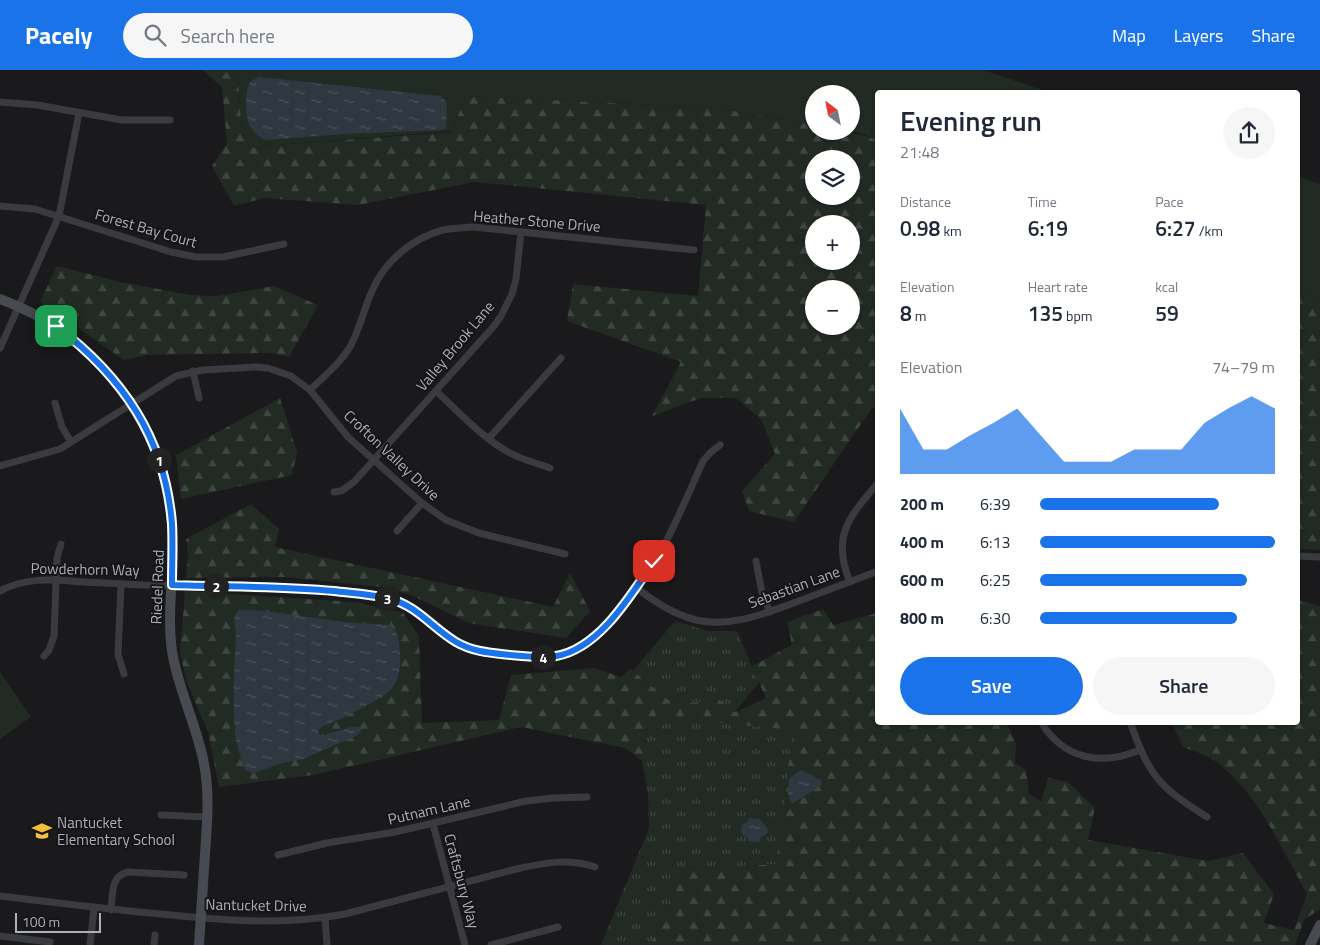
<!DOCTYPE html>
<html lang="en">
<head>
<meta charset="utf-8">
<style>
  :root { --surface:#fff; --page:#f6f6f7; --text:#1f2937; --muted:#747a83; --accent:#1a73e8 }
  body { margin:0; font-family:"Titillium Web",sans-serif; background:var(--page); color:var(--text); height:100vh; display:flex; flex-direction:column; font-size:19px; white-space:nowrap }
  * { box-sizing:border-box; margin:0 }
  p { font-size:16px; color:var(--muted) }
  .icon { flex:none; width:28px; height:28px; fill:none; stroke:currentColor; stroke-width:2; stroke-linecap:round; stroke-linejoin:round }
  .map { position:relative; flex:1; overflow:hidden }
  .details { position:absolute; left:875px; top:20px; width:425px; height:635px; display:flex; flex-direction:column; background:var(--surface); border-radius:5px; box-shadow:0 1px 4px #0004 }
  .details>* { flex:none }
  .needle { width:32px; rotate:328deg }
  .fabs { position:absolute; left:805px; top:15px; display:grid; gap:10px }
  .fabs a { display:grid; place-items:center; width:55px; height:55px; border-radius:50%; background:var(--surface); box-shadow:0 1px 4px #0004; font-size:25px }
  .scale { position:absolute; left:15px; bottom:12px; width:86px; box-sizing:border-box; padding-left:5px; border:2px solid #acb0bb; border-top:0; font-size:14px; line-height:18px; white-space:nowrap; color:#acb0bb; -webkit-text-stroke:4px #151417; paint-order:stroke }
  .pin { position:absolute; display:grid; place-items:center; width:42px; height:42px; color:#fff; margin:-21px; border-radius:10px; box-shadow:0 2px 8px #0006 }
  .km { position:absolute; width:25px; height:25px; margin:-12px; border-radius:50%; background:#222; color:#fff; font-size:14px; line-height:25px; text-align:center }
  .round { display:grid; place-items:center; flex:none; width:52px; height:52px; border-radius:26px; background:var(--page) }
  .head { display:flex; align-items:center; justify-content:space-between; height:85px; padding:0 25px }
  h1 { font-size:28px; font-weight:600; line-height:38px }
  .metrics { display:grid; grid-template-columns:repeat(3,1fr); gap:8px; height:85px; padding:5px 25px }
  .metrics div { display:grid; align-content:center }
  .metrics b { font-size:21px; font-weight:600 }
  .metrics small { font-size:14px; font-weight:400 }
  .metrics p { font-size:14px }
  .chart { height:140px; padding:10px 25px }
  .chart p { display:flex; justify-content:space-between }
  .chart svg { width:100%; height:90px; margin-top:5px; fill:var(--accent); opacity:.7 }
  .button { display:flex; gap:10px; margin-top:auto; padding:10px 25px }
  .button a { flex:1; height:58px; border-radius:30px; background:var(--accent); color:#fff; font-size:20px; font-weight:600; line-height:58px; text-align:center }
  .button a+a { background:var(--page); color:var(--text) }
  ul { padding:0 25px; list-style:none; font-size:16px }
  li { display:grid; grid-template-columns:80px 60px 1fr; align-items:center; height:38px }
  li i { height:12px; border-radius:6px; background:var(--accent) }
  header { display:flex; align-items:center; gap:30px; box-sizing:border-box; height:70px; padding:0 25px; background:var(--accent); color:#fff }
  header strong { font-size:24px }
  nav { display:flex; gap:28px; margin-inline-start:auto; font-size:18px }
  .search { width:350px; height:45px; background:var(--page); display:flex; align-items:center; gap:12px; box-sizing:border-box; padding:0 18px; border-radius:28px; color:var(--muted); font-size:19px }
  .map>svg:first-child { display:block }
</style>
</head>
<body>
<header>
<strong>Pacely</strong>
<div class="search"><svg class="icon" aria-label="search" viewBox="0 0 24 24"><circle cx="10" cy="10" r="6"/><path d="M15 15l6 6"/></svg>Search here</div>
<nav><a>Map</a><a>Layers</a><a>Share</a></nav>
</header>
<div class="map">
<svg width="1320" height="875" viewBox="0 0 1320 875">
  <defs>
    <pattern id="forest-firs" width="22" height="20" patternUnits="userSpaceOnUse" patternTransform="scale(1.25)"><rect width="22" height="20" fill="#212a23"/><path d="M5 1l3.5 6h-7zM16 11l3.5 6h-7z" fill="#3f4641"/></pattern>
    <pattern id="park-tufts" width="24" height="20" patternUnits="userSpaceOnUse" patternTransform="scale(1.25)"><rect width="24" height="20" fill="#212a23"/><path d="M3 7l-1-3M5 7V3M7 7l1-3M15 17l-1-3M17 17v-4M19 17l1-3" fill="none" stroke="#3f4641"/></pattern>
    <pattern id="water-ripples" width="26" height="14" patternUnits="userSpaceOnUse" patternTransform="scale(1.25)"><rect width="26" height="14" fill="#2f3840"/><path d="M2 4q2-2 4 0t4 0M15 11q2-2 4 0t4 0" fill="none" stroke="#4a525a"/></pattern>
  </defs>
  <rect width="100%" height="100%" fill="#1a1a1c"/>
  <g fill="#212a23">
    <path d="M230,0H983L1049,22H878L877,70L861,63L849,61H851V24H814V55L716,38L466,26L451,61L250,77L242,64L238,10Z"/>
    <path d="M1298,106L1320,114V229L1298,221Z"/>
    <path d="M0,602L31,647L0,669Z"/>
  </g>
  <g fill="url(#forest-firs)" fill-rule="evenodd">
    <path d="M202,0H230L238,10L242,64L250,77L451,62L466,26L716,38L814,55V61C838,61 855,61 877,70V338H872L794,452L749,441L742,421L775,384L761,349L736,328H701L652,346L681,292L567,251L573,214L698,226L706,135L474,112L358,135L264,128L234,136L212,96L227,73L222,17ZM814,89H851V126H814ZM814,154H851V191H814ZM814,219H851V256H814Z"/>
    <path d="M57,196L121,212L190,225L217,226L274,216L318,235L289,287L271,283L147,285L124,290L40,232Z"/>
    <path d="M1298,221L1320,229V480L1298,479Z"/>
    <path d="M280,328L297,382L292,405L181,429L176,385Z"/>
    <path d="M251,434L279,459L275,477L553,537L570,503L590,541L566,568L468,553L411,525L382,517L284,507L186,508L188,485L186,469Z"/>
    <path d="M185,521L355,532L403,543L419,566L422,653L499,650L511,605L594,598L621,607L630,599L674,634L720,630L735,642L766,628L752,596L792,575L787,552L823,539L833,555L877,543L878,652L1007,653L1016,674L1015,693L1026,700L1029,724L1041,731L1048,708L1068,712L1095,738L1088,770L1209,791L1243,783L1274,824L1264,853L1294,860L1307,824C1281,778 1259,724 1215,691C1206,685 1193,681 1183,677L1172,653L1298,652V530L1320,536V839L1304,850L1295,875H650L685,799L776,794L648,657L642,691L625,678L521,657L313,705L219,717L208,662L187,613L180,583Z"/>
  </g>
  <g fill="url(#park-tufts)">
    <path d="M675,551L709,561H737L759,613L735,642L720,630L674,634L633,601Z"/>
    <path d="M669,648L793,660L776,794L685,799L650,875H601L649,758L648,725L642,691L648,657Z"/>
  </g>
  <g fill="url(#water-ripples)">
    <path d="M259,7L441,26L447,33L446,59L437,60L345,64L265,70C258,66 252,62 249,54C245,44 245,24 249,14C251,10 255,9 259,7Z"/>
    <path d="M240,540L266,541L344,552L390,555C399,562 399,572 400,583C401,596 400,608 391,619C386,626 376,630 369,634C352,644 339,650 321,657L318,662L321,666L351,657H360L361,661L358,665L303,689L283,693L253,703L246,700C227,666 235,600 236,561C234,553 232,546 240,540Z"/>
    <path d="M801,700L821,710L822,715L793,733L791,732L788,724L789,709Z"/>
    <path d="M749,748L761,749V752C766,754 768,757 768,763L760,768V772L748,771V768L742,764L741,759L743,754L748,752Z"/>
  </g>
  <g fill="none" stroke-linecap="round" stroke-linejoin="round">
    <g stroke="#3a3b41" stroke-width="7">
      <path d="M0,32L37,35L122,50H170"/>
      <path d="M0,136L35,139L171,182L196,187H223L284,174"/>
      <path d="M0,278L59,146L79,43"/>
      <path d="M193,301L199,328"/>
      <path d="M310,320C324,306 341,293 351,275C360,258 364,239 372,221C384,192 412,168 443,160C453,158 463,158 473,157L694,180"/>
      <path d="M436,321C459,342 482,368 510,383C523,390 537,393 550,398"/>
      <path d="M55,333L62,357L71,372"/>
      <path d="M489,368L561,288"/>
      <path d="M0,396L60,379L176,306L203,300L256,297L268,298L291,306L310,320L348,367L422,433L446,450L479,463L565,484"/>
      <path d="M334,422L341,421L354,412L494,256L501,246L512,224L516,209L521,162"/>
      <path d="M397,461L422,433"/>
      <path d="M1298,486L1320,487"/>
      <path d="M756,491L762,523L770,542"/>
      <path d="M850,512C831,466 849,447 878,413"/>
      <path d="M121,514L118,584L124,604"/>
      <path d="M636,517C654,532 673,544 696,550C732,558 766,543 799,531C825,521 851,511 878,501"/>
      <path d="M0,521C27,506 56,510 85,512C105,513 124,514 143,515C206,516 268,515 330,521C349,523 369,524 388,528C424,538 440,569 472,579C495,586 545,591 567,583C591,575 605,557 620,538C634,520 649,501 661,481C676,454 690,420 703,391L711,382L720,375"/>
      <path d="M44,586L49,580L54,566L57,488L61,474"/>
      <path d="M1041,652C1064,690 1102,696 1140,680"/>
      <path d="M1130,652C1150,707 1158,716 1207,747"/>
      <path d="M161,745L208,747"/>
      <path d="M433,754L465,875"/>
      <path d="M278,785L327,773L395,762L526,731L553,728L587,727"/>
      <path d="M0,826C57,833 114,840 171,845C229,851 287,855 345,844L516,799C543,793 568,788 595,797"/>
      <path d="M111,840C113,825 110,806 128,802L184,805"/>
      <path d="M325,848L327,875"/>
      <path d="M0,866L50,872"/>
      <path d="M90,875L94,838"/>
      <path d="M154,875L155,865"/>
      <path d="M491,875L558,857"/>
    </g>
    <g stroke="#484a51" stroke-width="10">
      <path d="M0,229C95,264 163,351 172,453C176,496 166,539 172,581C178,620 197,655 204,694C210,724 207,754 205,784C203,815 201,845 199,875"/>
      <path d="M1310,875L1320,855"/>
    </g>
  </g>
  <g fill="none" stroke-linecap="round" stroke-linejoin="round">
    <defs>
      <path id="route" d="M56,256C123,307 165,368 172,454C173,475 172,495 172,515C226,517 280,516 334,521C351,523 369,524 387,528C417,535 431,557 456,572C473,582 492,583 511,585C526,586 542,589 556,586C599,579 631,525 654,491"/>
    </defs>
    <use href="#route" stroke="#fff" stroke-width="10"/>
    <use href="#route" stroke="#1a73e8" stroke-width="6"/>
  </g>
  <defs>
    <symbol id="school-bare" viewBox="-9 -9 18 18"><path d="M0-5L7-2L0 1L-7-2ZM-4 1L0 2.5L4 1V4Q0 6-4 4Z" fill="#f1bf3c" stroke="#151417" stroke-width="2.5" paint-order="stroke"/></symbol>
  </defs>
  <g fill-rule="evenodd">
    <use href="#school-bare" x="28" y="747" width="28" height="28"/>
  </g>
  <g text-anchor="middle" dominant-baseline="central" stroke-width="4" stroke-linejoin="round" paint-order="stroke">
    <g font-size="15" fill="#acb0bb" stroke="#151417">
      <text transform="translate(537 151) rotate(5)">Heather Stone Drive</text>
      <text transform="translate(146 158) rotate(16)">Forest Bay Court</text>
      <text transform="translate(455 276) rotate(-50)">Valley Brook Lane</text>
      <text transform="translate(392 385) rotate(43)">Crofton Valley Drive</text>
      <text transform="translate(85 499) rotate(1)">Powderhorn Way</text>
      <text transform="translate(157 517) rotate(-88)">Riedel Road</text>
      <text transform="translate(794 517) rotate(-20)">Sebastian Lane</text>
      <text transform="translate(429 740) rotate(-13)">Putnam Lane</text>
      <text transform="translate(462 811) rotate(75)">Craftsbury Way</text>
      <text transform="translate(256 835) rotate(1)">Nantucket Drive</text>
    </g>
    <g font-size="15" fill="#acb0bb" stroke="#151417" text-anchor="start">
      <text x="57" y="752">Nantucket<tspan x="57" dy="17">Elementary School</tspan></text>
    </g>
  </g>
</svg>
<div class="fabs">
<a><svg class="needle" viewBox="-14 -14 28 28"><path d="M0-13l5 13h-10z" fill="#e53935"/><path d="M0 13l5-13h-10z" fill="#747a83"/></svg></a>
<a><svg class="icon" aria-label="layers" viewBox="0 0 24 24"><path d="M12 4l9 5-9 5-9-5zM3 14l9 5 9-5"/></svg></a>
<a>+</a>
<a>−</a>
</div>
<div class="scale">100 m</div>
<div class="pin" style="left:56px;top:256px;background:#1e9e55"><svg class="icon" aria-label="arrive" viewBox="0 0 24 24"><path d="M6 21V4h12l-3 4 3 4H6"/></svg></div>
<div class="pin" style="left:654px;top:491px;background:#d93025"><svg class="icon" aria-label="check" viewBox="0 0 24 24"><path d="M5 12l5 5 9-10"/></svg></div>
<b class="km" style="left:159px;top:390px">1</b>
<b class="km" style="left:216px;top:516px">2</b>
<b class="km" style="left:387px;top:528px">3</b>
<b class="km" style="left:543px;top:587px">4</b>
<section class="details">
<div class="head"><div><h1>Evening run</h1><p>21:48</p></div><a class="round"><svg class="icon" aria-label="share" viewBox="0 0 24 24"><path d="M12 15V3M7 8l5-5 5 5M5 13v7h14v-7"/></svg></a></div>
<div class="metrics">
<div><p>Distance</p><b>0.98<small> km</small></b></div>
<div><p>Time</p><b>6:19</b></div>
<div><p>Pace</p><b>6:27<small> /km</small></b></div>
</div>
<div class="metrics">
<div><p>Elevation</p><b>8<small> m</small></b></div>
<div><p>Heart rate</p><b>135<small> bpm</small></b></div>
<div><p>kcal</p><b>59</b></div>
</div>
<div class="chart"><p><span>Elevation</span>74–79 m</p>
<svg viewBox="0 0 160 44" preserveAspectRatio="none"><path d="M0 44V12L10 32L20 32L30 25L40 19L50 12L60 25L70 38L80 38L90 38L100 32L110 32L120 32L130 19L140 12L150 6L160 12V44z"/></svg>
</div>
<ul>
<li><b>200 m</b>6:39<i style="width:76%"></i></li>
<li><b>400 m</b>6:13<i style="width:100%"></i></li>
<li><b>600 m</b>6:25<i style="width:88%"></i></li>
<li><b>800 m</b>6:30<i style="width:84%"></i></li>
</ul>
<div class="button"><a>Save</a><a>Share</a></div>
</section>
</div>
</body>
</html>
